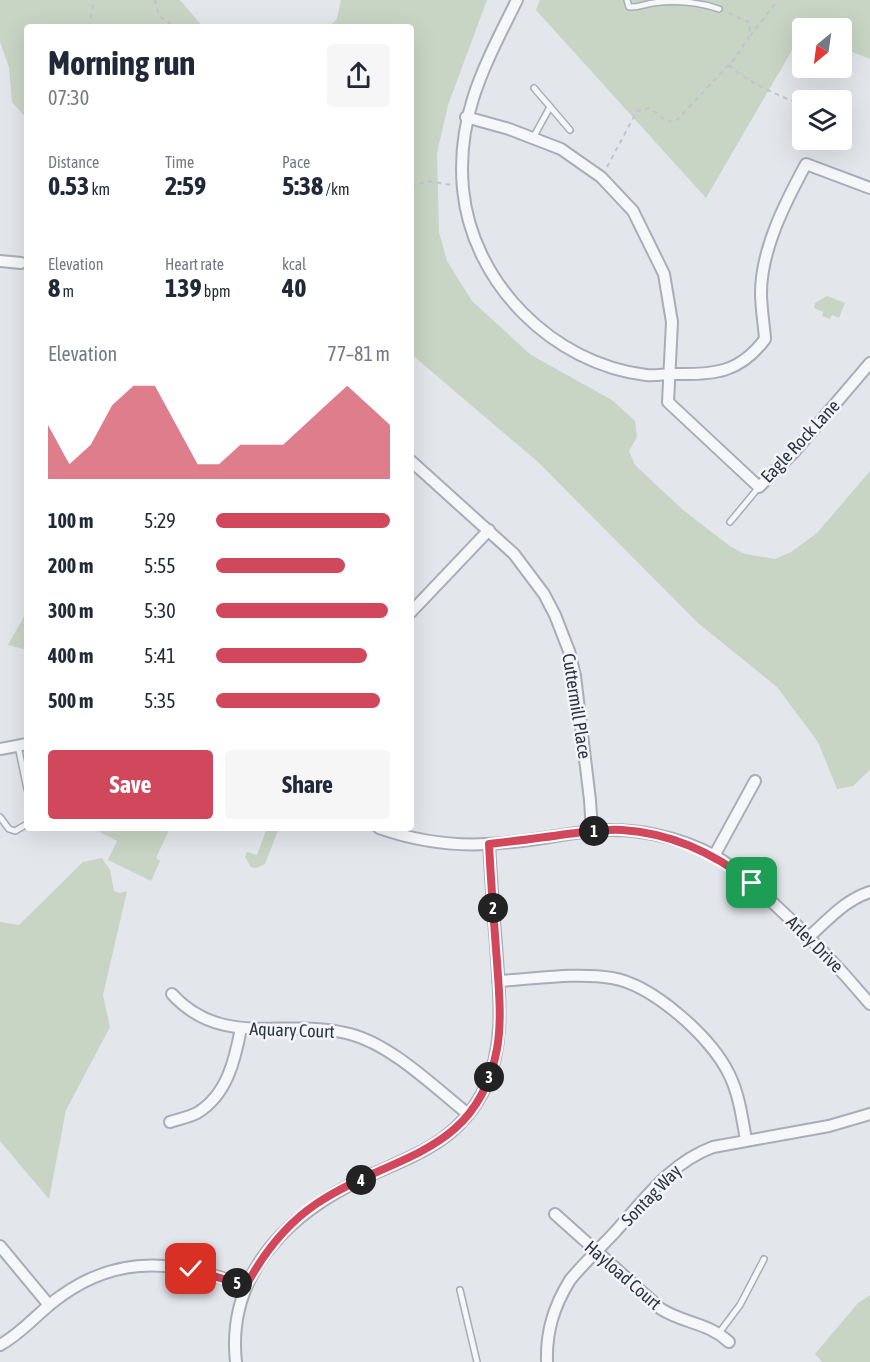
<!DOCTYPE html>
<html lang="en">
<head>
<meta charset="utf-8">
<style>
  :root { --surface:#fff; --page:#f6f6f7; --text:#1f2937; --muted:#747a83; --accent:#d1475c }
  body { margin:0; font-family:"Asap Condensed",sans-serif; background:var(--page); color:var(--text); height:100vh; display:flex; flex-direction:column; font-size:22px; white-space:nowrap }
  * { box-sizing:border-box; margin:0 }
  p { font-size:20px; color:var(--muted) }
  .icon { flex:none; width:33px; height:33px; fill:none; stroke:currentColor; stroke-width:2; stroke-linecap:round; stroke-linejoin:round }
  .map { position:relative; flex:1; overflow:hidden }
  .drawer { position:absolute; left:24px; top:24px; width:390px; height:807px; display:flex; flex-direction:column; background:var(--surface); border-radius:6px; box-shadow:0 6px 24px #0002 }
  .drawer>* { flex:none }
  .needle { width:39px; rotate:209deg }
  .controls { position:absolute; left:792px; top:18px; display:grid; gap:12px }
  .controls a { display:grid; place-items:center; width:60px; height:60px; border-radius:6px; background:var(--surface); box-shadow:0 6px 24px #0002; font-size:30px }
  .pin { position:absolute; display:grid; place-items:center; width:51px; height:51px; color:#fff; margin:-26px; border-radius:12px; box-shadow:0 3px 9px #0006 }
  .km { position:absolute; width:30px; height:30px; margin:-15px; border-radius:50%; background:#222; color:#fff; font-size:16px; line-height:30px; text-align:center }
  .round { display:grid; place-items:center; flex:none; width:63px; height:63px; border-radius:6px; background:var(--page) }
  .overview { display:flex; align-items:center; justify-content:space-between; height:102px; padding:0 24px }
  h1 { font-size:33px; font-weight:700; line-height:45px }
  .figures { display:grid; grid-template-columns:repeat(3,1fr); gap:9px; height:102px; padding:6px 24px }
  .figures div { display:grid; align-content:center }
  .figures b { font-size:26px; font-weight:700 }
  .figures small { font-size:16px; font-weight:400 }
  .figures p { font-size:16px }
  .chart { height:168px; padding:12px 24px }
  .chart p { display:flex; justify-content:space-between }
  .chart svg { width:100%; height:108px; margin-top:6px; fill:var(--accent); opacity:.7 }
  .cta { display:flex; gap:12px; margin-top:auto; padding:12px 24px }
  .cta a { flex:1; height:69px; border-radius:6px; background:var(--accent); color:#fff; font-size:24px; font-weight:700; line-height:69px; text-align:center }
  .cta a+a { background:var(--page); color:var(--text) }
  ul { padding:0 24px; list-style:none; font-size:20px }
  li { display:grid; grid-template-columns:96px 72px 1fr; align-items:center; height:45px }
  li i { height:15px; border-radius:8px; background:var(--accent) }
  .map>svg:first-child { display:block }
</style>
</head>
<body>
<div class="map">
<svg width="870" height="1362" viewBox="0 0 870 1362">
  <rect width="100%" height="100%" fill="#e3e6eb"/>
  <g fill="#c8d5c4">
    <path d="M0,0H180L203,27H27V119L12,102L9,67L0,42Z"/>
    <path d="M341,0H487L448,105L437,153L439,232L447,261L472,301L531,355L612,400L635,421L637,437L629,451L635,465L683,510L731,547L745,554L775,559L791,552L817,533L870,471V770L853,786L837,789L818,742L777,687L698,623L538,462L411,354V27H329L337,19Z"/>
    <path d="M540,0H870V59L842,48V28H802V33L706,198L536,10Z"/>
    <path d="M827,296L845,303L839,318L832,315L830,319L822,316L823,312L814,308L815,303Z"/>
    <path d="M27,611V650L8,645Z"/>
    <path d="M100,828H170L156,858L160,861L151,881L108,860L117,841L98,831Z"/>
    <path d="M267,828H279L265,864L256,868L251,867L245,857L247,852L257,855Z"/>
    <path d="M102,858L110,870L114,891L119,893L127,891L103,995L110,1027L66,1110L49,1199L0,1141V922L19,925L83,862Z"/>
    <path d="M870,1295V1362H822L815,1354L858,1303Z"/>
  </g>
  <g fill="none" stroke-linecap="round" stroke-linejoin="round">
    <defs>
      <g id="service">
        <path d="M627,0L629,7C638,8 644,4 653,3C675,0 698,2 719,9"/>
        <path d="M534,88L570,130"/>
        <path d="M533,138L550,107"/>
        <path d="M730,522L759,487"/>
        <path d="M18,746L27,789"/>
        <path d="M0,817L9,829L15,831L27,824"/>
        <path d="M460,1290L477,1362"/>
        <path d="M719,1333L740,1305L764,1259"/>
      </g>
      <g id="minor">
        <path d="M517,0C486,63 456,115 463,189C472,283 553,364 646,375C655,376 664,374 673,374C714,375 740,373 765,339C764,324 761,308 761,293C761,249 786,201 806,164L870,188"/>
        <path d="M466,117L509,129L561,149L601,177L633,211L664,274L672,322L668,402L759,487L795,451L870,363"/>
        <path d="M0,261L21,263"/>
        <path d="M411,461L514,554L544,594L555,615L569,651L575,676L590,800L592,831"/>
        <path d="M411,612L489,530"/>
        <path d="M0,749L27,744"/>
        <path d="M379,828C413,840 451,846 487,844C522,843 556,835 591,831C633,827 678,836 715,856C736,868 754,885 772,902C807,934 839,967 870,1004"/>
        <path d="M714,856L755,781"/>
        <path d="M810,936C829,919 845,900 870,892"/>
        <path d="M498,981C535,979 576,972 612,978C653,985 711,1037 729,1074C739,1094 742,1117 746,1140"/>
        <path d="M172,994C223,1050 287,1017 350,1034C392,1045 434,1087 468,1114"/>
        <path d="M170,1122C179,1119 189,1117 197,1113C227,1095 235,1060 241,1028"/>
        <path d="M555,1214L661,1309C685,1324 707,1322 729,1342"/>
        <path d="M0,1246L49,1305"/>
        <path d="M0,1345C24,1332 39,1311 61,1296C122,1252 180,1262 246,1286"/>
        <path d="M236,1362C227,1280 280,1222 348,1186C403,1157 454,1150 485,1088C506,1043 499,992 496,944C493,911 491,877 489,844"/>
        <path d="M547,1362C546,1331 554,1306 570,1280C584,1263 600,1248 615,1232C645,1199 670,1163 713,1147L829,1126L870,1114"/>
      </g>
    </defs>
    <use href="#service" stroke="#a8adb6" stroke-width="8"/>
    <use href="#minor" stroke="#a8adb6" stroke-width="14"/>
    <g stroke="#c1c4ca" stroke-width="2" stroke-dasharray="4.5 4.5" stroke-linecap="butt">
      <path d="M155,0L159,16L175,27"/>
      <path d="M89,27L94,0"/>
      <path d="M750,36L778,0"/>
      <path d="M729,65C748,83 778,95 802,105"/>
      <path d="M842,112L848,95"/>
      <path d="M607,167L637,111L649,108L667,121L675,122L735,58L749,37L750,23L725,11"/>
      <path d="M411,187L427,181L452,185"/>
    </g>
    <use href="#service" stroke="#f6f7f9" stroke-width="5"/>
    <use href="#minor" stroke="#f6f7f9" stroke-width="10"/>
  </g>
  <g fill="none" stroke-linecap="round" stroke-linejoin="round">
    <defs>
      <path id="route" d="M191,1269L246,1286C263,1254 285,1225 316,1204C390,1154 477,1157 497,1049C502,1021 499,990 497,962C494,923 491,883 489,844C515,841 541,838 567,834C585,832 603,829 622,830C670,833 714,853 752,883"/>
    </defs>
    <use href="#route" stroke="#fff" stroke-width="12"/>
    <use href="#route" stroke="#d1475c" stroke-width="8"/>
  </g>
  <g text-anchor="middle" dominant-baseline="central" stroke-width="5" stroke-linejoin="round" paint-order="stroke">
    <g font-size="18" fill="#2a3444" stroke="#f3f5f8">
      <text transform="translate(800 441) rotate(-47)">Eagle Rock Lane</text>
      <text transform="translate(577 706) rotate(81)">Cuttermill Place</text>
      <text transform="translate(815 944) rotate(45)">Arley Drive</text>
      <text transform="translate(292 1030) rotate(2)">Aquary Court</text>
      <text transform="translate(651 1195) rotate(-46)">Sontag Way</text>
      <text transform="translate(623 1275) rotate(41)">Hayload Court</text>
    </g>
  </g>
</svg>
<div class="controls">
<a><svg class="needle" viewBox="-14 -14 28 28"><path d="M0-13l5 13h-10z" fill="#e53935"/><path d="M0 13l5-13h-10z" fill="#747a83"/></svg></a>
<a><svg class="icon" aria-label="layers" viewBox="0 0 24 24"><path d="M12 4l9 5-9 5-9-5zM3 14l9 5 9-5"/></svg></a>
</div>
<div class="pin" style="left:752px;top:883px;background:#1e9e55"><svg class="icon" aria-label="arrive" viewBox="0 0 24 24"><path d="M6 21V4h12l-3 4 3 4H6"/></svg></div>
<div class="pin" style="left:191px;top:1269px;background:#d93025"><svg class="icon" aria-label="check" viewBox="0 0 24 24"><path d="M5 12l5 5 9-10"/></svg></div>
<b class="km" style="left:594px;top:831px">1</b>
<b class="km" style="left:493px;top:908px">2</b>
<b class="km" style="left:489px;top:1077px">3</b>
<b class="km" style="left:361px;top:1180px">4</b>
<b class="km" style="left:237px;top:1283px">5</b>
<section class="drawer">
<div class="overview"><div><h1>Morning run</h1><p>07:30</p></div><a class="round"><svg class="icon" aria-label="share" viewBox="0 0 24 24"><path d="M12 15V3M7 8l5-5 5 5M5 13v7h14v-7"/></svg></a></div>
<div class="figures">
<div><p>Distance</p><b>0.53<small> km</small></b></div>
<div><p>Time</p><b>2:59</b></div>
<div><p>Pace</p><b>5:38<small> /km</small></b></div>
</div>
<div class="figures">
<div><p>Elevation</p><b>8<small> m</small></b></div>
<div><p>Heart rate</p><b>139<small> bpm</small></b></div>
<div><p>kcal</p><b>40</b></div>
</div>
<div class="chart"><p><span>Elevation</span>77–81 m</p>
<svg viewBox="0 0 160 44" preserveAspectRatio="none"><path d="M0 44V22L10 38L20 30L30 14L40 6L50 6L60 22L70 38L80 38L90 30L100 30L110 30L120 22L130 14L140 6L150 14L160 22V44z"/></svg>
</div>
<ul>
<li><b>100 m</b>5:29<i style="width:100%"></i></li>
<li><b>200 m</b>5:55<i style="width:74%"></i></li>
<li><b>300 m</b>5:30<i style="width:99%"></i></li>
<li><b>400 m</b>5:41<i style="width:87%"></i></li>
<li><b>500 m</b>5:35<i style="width:94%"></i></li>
</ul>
<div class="cta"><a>Save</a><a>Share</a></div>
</section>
</div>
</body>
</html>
